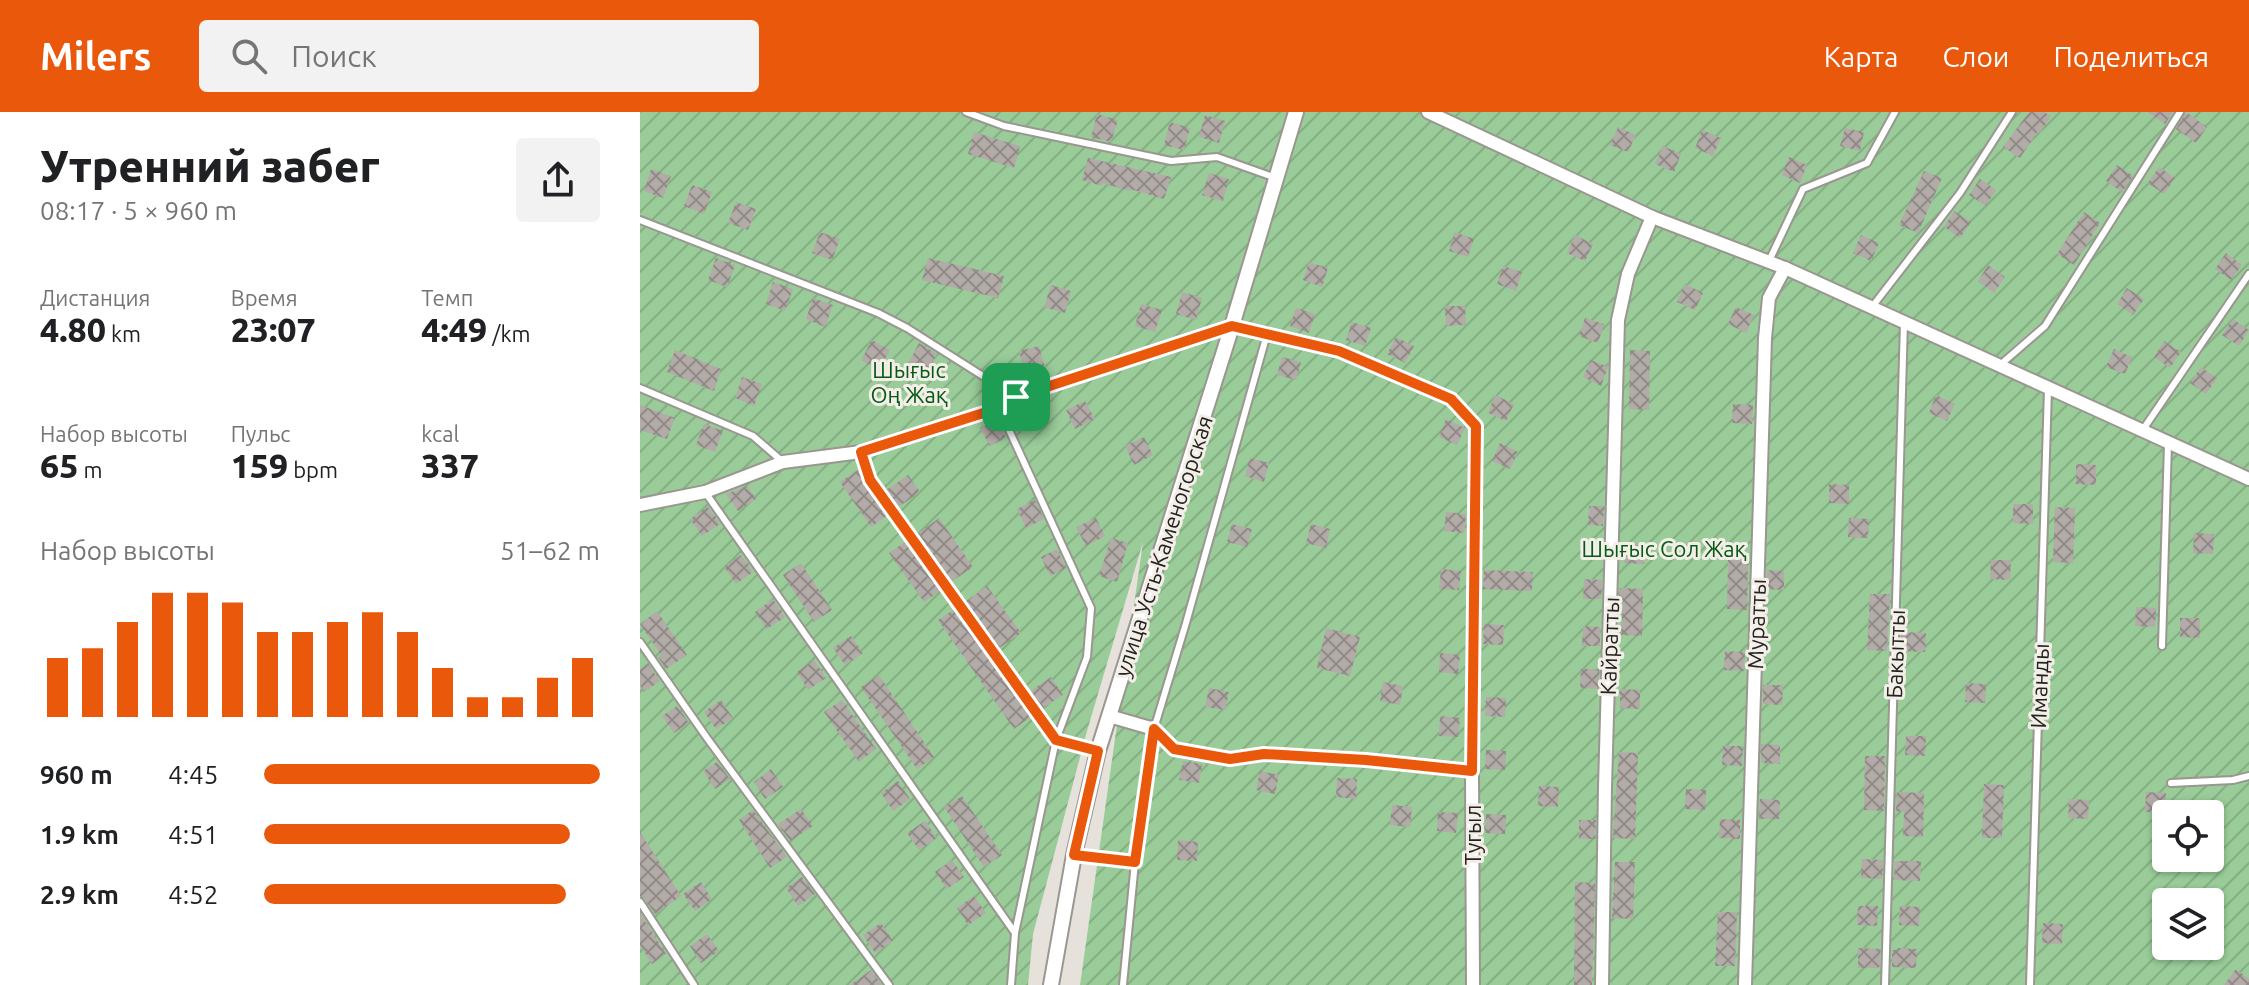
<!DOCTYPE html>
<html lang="ru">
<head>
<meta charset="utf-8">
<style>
  :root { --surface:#fff; --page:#f2f2f2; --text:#202124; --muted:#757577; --accent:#ea580c }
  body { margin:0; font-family:Ubuntu,sans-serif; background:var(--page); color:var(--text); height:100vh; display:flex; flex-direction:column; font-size:30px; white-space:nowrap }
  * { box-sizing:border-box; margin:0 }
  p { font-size:26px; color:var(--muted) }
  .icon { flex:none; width:44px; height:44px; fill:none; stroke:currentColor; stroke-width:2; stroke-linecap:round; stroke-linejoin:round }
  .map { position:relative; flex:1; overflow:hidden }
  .drawer { display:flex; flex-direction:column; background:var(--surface); width:640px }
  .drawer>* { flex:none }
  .buttons { position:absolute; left:1512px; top:688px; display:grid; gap:16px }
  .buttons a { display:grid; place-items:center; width:72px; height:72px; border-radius:8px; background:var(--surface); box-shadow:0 2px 6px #0004; font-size:40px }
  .pin { position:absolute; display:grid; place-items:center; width:68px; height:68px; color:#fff; margin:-34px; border-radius:16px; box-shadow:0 4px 12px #0006 }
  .round { display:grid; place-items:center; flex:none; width:84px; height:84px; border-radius:8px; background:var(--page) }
  .headline { display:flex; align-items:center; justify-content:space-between; height:136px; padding:0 40px }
  h1 { font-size:44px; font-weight:800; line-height:60px }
  .metrics { display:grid; grid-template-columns:repeat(3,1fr); gap:12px; height:136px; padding:8px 40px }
  .metrics div { display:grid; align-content:center }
  .metrics b { font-size:34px; font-weight:800 }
  .metrics small { font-size:22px; font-weight:400 }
  .metrics p { font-size:22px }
  .chart { height:224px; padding:16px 40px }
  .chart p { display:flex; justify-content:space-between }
  .chart svg { width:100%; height:144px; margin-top:8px; stroke:var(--accent); stroke-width:6 }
  ul { padding:0 40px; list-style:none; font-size:26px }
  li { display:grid; grid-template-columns:128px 96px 1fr; align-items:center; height:60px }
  li i { height:20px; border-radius:10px; background:var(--accent) }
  header { display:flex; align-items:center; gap:48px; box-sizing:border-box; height:112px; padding:0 40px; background:var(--accent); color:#fff }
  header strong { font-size:38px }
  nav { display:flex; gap:44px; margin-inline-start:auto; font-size:28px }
  .search { width:560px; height:72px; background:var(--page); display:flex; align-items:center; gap:20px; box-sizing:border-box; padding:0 28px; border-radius:8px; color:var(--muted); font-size:30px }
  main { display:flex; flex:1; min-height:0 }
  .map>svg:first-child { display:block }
</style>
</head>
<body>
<header>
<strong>Milers</strong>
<div class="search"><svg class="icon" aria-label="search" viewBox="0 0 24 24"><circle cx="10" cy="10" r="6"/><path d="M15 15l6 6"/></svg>Поиск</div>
<nav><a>Карта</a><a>Слои</a><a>Поделиться</a></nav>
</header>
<main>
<section class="drawer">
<div class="headline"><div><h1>Утренний забег</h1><p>08:17 · 5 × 960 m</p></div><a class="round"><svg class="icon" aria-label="share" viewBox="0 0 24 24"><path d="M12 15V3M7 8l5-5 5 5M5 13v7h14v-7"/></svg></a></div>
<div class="metrics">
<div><p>Дистанция</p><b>4.80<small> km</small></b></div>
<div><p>Время</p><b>23:07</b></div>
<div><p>Темп</p><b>4:49<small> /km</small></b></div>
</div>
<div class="metrics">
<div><p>Набор высоты</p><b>65<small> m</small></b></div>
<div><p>Пульс</p><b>159<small> bpm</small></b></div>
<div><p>kcal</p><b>337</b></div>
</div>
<div class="chart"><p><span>Набор высоты</span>51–62 m</p>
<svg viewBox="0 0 160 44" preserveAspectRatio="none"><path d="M5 44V26M15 44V23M25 44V15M35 44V6M45 44V6M55 44V9M65 44V18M75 44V18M85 44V15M95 44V12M105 44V18M115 44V29M125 44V38M135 44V38M145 44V32M155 44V26"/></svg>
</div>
<ul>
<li><b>960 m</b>4:45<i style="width:100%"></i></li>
<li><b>1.9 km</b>4:51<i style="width:91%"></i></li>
<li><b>2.9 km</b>4:52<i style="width:90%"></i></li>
</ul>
</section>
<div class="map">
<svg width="1609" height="873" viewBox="0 0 1609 873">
  <defs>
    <pattern id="garden-furrows" width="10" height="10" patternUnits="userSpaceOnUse" patternTransform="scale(2)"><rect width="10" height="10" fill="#9c9"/><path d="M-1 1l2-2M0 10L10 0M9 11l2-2" fill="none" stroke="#84af83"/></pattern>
    <pattern id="building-cross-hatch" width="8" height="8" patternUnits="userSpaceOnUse" patternTransform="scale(2)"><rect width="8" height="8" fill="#b3aba8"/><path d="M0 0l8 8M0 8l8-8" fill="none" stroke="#918b88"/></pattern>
  </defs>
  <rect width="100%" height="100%" fill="#e6e2db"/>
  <path fill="url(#garden-furrows)" fill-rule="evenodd" d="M0,0H1609V873H440L503,430L447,619L393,822L388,873H0ZM1526,702H1570V746H1526ZM1526,790H1570V834H1526Z"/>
  <g fill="url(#building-cross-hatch)">
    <path d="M1389,0H1404L1411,4L1400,21L1398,19L1380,46L1363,35Z"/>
    <path d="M1507,0H1533L1525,12Z"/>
    <path d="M1546,0L1567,15L1556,31L1536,17Z"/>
    <path d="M457,2L478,8L471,30L451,25Z"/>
    <path d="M565,3L585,9L579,31L559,25Z"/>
    <path d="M530,10L550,16L544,38L524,33Z"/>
    <path d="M978,15L996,23L988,40L970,33Z"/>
    <path d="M1205,16L1224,20L1220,39L1200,34Z"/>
    <path d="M1062,18L1081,26L1073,44L1055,36Z"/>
    <path d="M334,20L380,34L374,56L328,42Z"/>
    <path d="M1023,34L1041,42L1034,60L1015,52Z"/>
    <path d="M1149,45L1167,53L1160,71L1142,63Z"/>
    <path d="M448,46L531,65L524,87L490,77V79L462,71V74L442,68Z"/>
    <path d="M1477,53L1493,64L1482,80L1466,69Z"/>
    <path d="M1519,55L1535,66L1524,82L1508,71Z"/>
    <path d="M11,57L31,64L23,86L4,79Z"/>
    <path d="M1284,59L1302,66L1278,121L1259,113Z"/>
    <path d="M569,61L589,67L583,89L562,83Z"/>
    <path d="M1340,67L1356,78L1346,94L1329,83Z"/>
    <path d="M52,73L72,80L64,102L44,94Z"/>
    <path d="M96,90L116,97L108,118L88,111Z"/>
    <path d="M1314,99L1331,110L1320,126L1304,115Z"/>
    <path d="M1444,100L1460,111L1434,153L1417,142Z"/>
    <path d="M180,120L200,127L192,148L172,141Z"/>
    <path d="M815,120L834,127L828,145L809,139Z"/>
    <path d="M935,123L953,132L945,149L927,141Z"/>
    <path d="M1221,123L1239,131L1231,149L1213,141Z"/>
    <path d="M1586,141L1602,153L1591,168L1575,157Z"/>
    <path d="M76,146L95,153L87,175L68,168Z"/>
    <path d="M288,146L364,164L358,186L282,168Z"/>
    <path d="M669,150L688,156L682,175L663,168Z"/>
    <path d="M1348,153L1365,165L1354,181L1338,169Z"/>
    <path d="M863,154L882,160L876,179L857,172Z"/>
    <path d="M133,170L153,177L145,199L126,192Z"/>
    <path d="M1045,172L1063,181L1055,198L1037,190Z"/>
    <path d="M411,173L431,179L425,201L404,195Z"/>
    <path d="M1487,176L1504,187L1493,203L1477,192Z"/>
    <path d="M542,180L562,186L556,208L536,202Z"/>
    <path d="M173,186L193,193L185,215L166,207Z"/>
    <path d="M501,192L522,198L515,220L495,214Z"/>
    <path d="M805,194H825L826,213L806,214Z"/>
    <path d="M1096,195L1114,203L1106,221L1088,212Z"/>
    <path d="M656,196L675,202L669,221L650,214Z"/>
    <path d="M945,206L964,212L958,231L939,224Z"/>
    <path d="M1593,207L1609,218L1599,234L1582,223Z"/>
    <path d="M712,210L731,216L725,234L706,228Z"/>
    <path d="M756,225L774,234L765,251L747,242Z"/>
    <path d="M232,228L250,238L239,258L221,248Z"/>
    <path d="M1524,229L1541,240L1530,256L1514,245Z"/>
    <path d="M279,231L297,242L287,262L268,252Z"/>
    <path d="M399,234L405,256L385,262L379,239Z"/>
    <path d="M1474,237L1492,245L1485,262L1466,255Z"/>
    <path d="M35,238L81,257L74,279L27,260Z"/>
    <path d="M990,238L1010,239L1009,298L989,297Z"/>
    <path d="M642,245L661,250L656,268L637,263Z"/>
    <path d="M951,248L968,255L961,274L943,265Z"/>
    <path d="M1561,255L1577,266L1566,282L1550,271Z"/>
    <path d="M102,265L122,272L114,294L95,286Z"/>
    <path d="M855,283L874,292L866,309L848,301Z"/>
    <path d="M1296,283L1315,292L1307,309L1289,301Z"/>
    <path d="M445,289L455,307L435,317L426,298Z"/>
    <path d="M1093,292L1113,293L1112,312L1092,311Z"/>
    <path d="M0,293L35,306L27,327L0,318Z"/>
    <path d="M357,307L366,326L350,334L340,316Z"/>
    <path d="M806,307L825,316L817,333L799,325Z"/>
    <path d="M64,312L83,319L75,340L56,333Z"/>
    <path d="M504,325L513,343L494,353L485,334Z"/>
    <path d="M860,331L878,340L870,357L852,349Z"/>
    <path d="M610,346L629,351L624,370L605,364Z"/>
    <path d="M1436,352L1456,353V373L1436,372Z"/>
    <path d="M218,358L248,403L231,415L200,370Z"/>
    <path d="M268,363L280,380L257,396L245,379Z"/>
    <path d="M1189,372L1209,373V392L1189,391Z"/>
    <path d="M107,374L116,387L98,399L86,382Z"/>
    <path d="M395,388L404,407L386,416L377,397Z"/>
    <path d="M1373,392H1393V412L1373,411Z"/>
    <path d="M949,394H964L963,414L948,413Z"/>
    <path d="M68,395L80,412L62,424L50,407Z"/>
    <path d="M1415,395L1435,396L1433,451L1413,450Z"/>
    <path d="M806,400L826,402L824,421L804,419Z"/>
    <path d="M299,406L333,455L311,470L276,423Z"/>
    <path d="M456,406L465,424L446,434L436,415Z"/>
    <path d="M1209,406L1229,407L1228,426L1208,425Z"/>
    <path d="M592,412L612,417L607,435L587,430Z"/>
    <path d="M671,412L690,417L686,436L666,431Z"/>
    <path d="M1554,421L1574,422L1573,442L1553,441Z"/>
    <path d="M471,426L488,431L477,470L459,464Z"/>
    <path d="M266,429L301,478L284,490L249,441Z"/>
    <path d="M985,431L1005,432L1004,452L984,451Z"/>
    <path d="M417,437L426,456L410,464L401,445Z"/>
    <path d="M101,443L113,460L96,472L84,455Z"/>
    <path d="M1088,446L1108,447L1107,498L1087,497Z"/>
    <path d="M1351,448H1371L1370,468L1350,467Z"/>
    <path d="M161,451L192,498L174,510L143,463Z"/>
    <path d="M801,457L821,459L819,478L799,477Z"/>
    <path d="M844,458L893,460L892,479L843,477Z"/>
    <path d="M1127,458L1144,459V478L1126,477Z"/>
    <path d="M944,467L962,468L961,487H943Z"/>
    <path d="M347,474L381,521L358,537L325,490Z"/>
    <path d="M980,476L1003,477L1002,524L981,523L983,488H979Z"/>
    <path d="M1230,482H1250L1247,539L1227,538Z"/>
    <path d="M133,487L145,505L127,517L115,500Z"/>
    <path d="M1496,495L1516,496L1515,515L1495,514Z"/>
    <path d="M315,497L392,604L374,617L298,508Z"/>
    <path d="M17,499L47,543L26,557L18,545L21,543L0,512Z"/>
    <path d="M1540,506H1560V526L1540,525Z"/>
    <path d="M844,512L864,513L863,533L843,532Z"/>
    <path d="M943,514L960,515V534H942Z"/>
    <path d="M686,516L720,525L710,564L677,556Z"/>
    <path d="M1261,520L1286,521L1285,540L1261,539Z"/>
    <path d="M211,524L223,541L205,553L193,536Z"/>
    <path d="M1085,539L1105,540L1104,559L1084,558Z"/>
    <path d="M800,541L820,543L818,562L799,560Z"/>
    <path d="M174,548L186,566L168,578L157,560Z"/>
    <path d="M8,552L20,569L4,580L0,573V557Z"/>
    <path d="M941,557H959V577L940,576Z"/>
    <path d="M239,563L294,645L277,657L221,575Z"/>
    <path d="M411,565L423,583L401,597L389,580Z"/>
    <path d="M743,570L763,574L760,593L740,589Z"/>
    <path d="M1326,571L1346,572L1345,591L1325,590Z"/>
    <path d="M1123,573H1143L1142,593L1123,592Z"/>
    <path d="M569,576L589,580L585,598L565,595Z"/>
    <path d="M980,577L1000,578V597L980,596Z"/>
    <path d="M846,585L866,586L865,605L845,604Z"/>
    <path d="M81,588L93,606L76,617L64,600Z"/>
    <path d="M202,588L236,637L219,650L184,600Z"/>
    <path d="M37,594L49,611L34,621L22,604Z"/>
    <path d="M800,604L820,606L818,625L799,624Z"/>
    <path d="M1266,624H1286L1285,644L1265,643Z"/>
    <path d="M1121,632L1140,633V652L1121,651Z"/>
    <path d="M1083,634H1103L1102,654L1082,653Z"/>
    <path d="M846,638L866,639L865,658L845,657Z"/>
    <path d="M979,640L998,641L995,727L973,726Z"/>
    <path d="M1225,644H1245L1244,699L1224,698Z"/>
    <path d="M543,649L562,652L559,671L539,668Z"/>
    <path d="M77,650L90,667L75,677L63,659Z"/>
    <path d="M131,657L143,675L125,687L114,670Z"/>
    <path d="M620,659L639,663L635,682L616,678Z"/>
    <path d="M697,666L717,667L716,687L696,685Z"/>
    <path d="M258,669L270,687L253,699L241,681Z"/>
    <path d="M1344,672L1364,673L1362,726H1342Z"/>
    <path d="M899,674L919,675L918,695L898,694Z"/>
    <path d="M1046,677L1066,678L1065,698L1045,697Z"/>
    <path d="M1257,680L1284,681L1283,725L1263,724L1264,700L1256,699Z"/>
    <path d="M1506,680L1526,681L1525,700H1505Z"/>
    <path d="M322,684L362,743L344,755L304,695Z"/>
    <path d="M1120,687L1140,688L1139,707H1119Z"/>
    <path d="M1429,687L1449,688L1448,707L1428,706Z"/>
    <path d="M752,693L772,695L770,715L750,713Z"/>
    <path d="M161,697L173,714L150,729L138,712Z"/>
    <path d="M113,698L147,745L130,756L99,708Z"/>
    <path d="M798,700L818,701L816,721L797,719Z"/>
    <path d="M846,702L866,703L865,722L845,721Z"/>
    <path d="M1080,707L1100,708V727L1079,726Z"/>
    <path d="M939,708H956L955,727H939Z"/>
    <path d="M285,709L297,726L279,738L267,721Z"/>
    <path d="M0,720L41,784L15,802L5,787L0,784Z"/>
    <path d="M538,728L558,730L557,749L537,748Z"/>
    <path d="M1222,747L1243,748L1242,767L1221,766Z"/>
    <path d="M312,748L324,765L307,777L295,760Z"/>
    <path d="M1255,749H1281L1280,769L1254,768Z"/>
    <path d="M975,750H995L993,807L972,806Z"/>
    <path d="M162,765L175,782L158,794L146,776Z"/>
    <path d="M61,770L72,787L55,799L43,782Z"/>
    <path d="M935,770L955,771L952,873H934Z"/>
    <path d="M334,784L346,801L328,813L317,796Z"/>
    <path d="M1218,794H1238L1237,814L1217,813Z"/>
    <path d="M1260,794L1280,795L1279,814L1259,813Z"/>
    <path d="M1078,800H1097L1095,854H1075Z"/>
    <path d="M0,801L26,842L12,852L0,833Z"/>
    <path d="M241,811L253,829L235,841L223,823Z"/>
    <path d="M1403,811L1423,812L1422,832L1402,831Z"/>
    <path d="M67,822L79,839L61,851L50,834Z"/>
    <path d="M1218,836L1240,837V854L1238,856H1218Z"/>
    <path d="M1257,836L1277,837L1276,856L1252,855V838H1257Z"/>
    <path d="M1596,857L1609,867V873H1584Z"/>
    <path d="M231,858L242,873H210Z"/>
  </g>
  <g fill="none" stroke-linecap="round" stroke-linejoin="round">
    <defs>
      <g id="service">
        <path d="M326,0L364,14L531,49L577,45L636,66"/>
        <path d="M0,108L238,201L267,216L376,285"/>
        <path d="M1129,149L1163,77L1227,51L1255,0"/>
        <path d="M1232,195L1320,81L1372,0"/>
        <path d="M1360,253L1405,214L1540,0"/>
        <path d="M0,276L113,324L143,350"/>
        <path d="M359,296L451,496L447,545L416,628L375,821L371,873"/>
        <path d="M1502,319L1609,162"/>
        <path d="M221,340L230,368L416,628L458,639"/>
        <path d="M65,380L375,821"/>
        <path d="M0,530L67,626L249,873"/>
        <path d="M1522,534L1528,331"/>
        <path d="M1531,671L1593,668L1609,664"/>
        <path d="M434,743L495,750"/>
        <path d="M0,790L54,873"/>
        <path d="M483,873L495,750L514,617L546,511L627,222"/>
        <path d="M1245,873L1264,210"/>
        <path d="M1390,873L1408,277"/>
      </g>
      <g id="minor">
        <path d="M788,0L1012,105L1145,156L1609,367"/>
        <path d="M0,393L65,380L143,350L221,340L359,296L376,285L592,214L699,239L811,287L836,314L832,659L833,873"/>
        <path d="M469,604L514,617L534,637L590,647L624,642L726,648L832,659"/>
        <path d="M962,873L965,675L978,208L988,162L1012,105"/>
        <path d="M1105,873L1125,226L1129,186L1145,156"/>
      </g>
      <path id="tertiary" d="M411,873L434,743L458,639L592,214L656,0"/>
    </defs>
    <use href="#service" stroke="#9a9690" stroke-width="10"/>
    <use href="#minor" stroke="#9a9690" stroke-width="16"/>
    <use href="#tertiary" stroke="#9a9690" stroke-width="18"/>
    <use href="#service" stroke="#fff" stroke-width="6"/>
    <use href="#minor" stroke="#fff" stroke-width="12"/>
    <use href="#tertiary" stroke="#fff" stroke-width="14"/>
  </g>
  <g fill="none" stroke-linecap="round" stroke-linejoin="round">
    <defs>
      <path id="route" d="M592,214L699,239L811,287L836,314L832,659L726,648L624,642L590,647L534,637L514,617L495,750L434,743L458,639L416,628L230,368L221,340L359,296L376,285Z"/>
    </defs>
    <use href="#route" stroke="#fff" stroke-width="16"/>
    <use href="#route" stroke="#ea580c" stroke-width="10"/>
  </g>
  <g text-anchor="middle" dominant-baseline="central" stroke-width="6" stroke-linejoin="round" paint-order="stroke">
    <g font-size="22" fill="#065a14" stroke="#f3efe8">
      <text x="269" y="257">Шығыс<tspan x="269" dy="25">Оң Жақ</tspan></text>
      <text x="1024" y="436">Шығыс Сол Жақ</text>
    </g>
    <g font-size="22" fill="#23221f" stroke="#f3efe8">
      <text transform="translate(523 434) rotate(-72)">улица Усть-Каменогорская</text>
      <text transform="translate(1116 512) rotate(-88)">Муратты</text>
      <text transform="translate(969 534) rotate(-88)">Кайратты</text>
      <text transform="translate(1255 542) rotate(-88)">Бакытты</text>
      <text transform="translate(1399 574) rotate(-88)">Иманды</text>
      <text transform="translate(832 723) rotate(-90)">Тугыл</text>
    </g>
  </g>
</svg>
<div class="buttons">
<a><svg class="icon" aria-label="locate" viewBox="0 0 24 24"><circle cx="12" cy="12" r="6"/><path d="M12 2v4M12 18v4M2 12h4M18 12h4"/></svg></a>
<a><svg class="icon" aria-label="layers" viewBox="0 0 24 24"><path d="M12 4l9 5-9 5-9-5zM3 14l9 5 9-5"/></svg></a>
</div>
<div class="pin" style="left:376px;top:285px;background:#1e9e55"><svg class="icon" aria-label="arrive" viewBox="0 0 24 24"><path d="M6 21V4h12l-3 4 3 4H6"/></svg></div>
</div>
</main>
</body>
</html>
